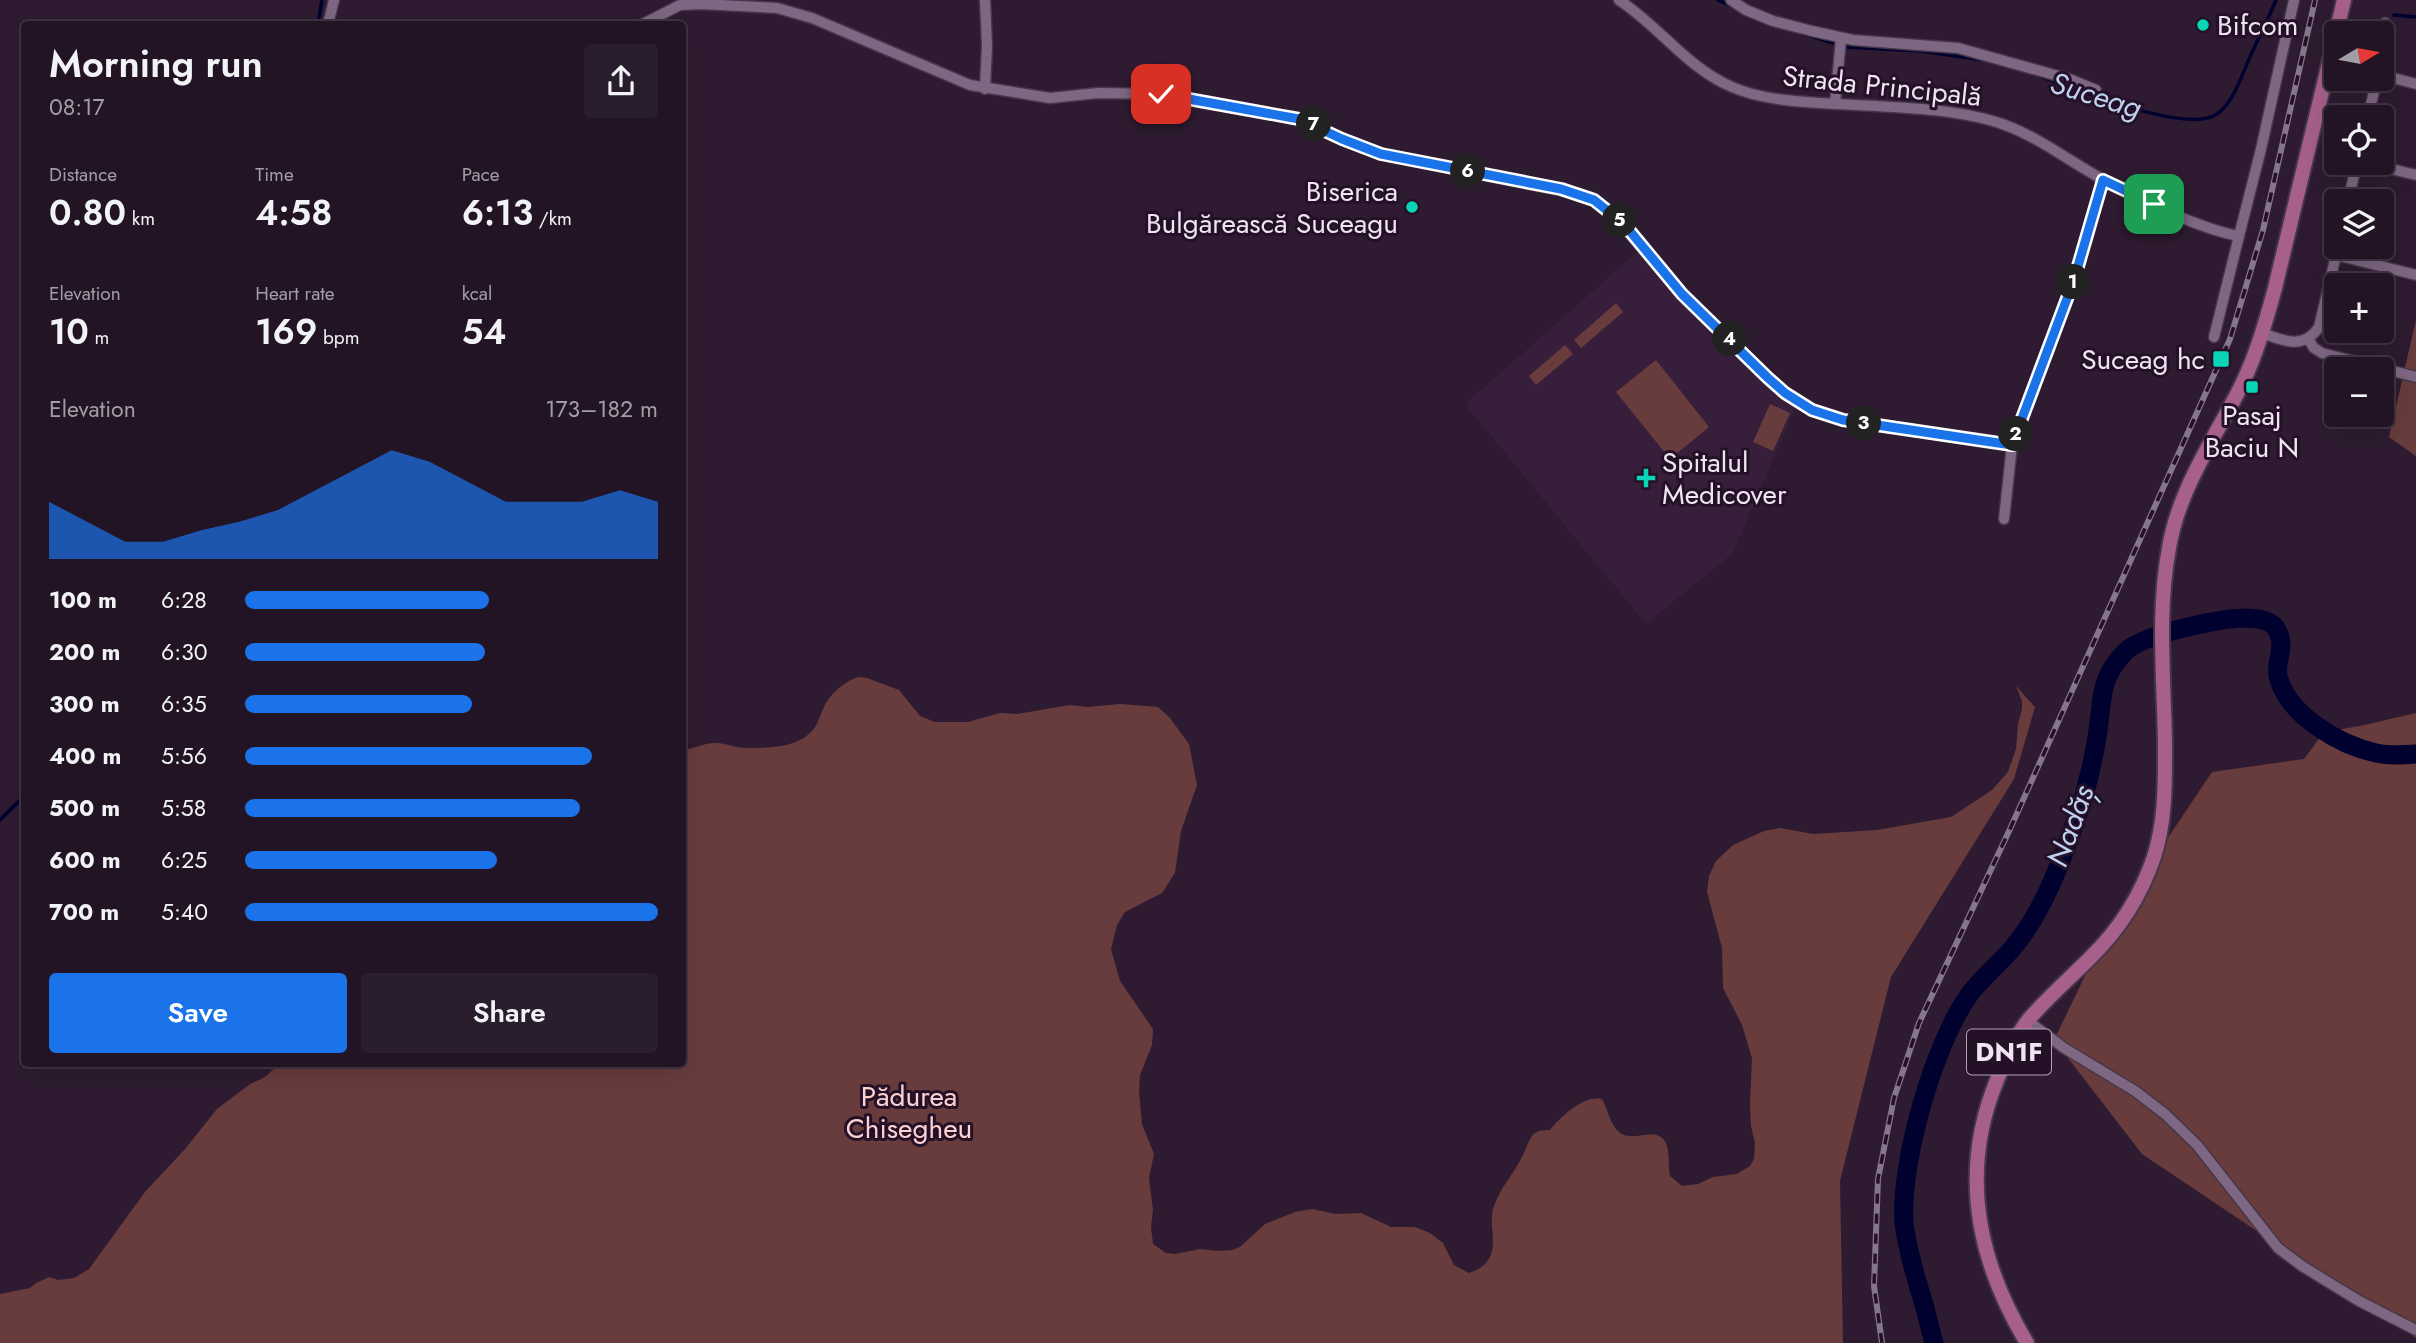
<!DOCTYPE html>
<html lang="en">
<head>
<meta charset="utf-8">
<style>
  :root { --surface:#221425; --page:#2a1d2d; --text:#f1f3f6; --muted:#a29ea7; --line:#3f3342; --accent:#1a73e8 }
  body { margin:0; font-family:Jost,sans-serif; background:var(--page); color:var(--text); height:100vh; display:flex; flex-direction:column; font-size:26px; white-space:nowrap }
  * { box-sizing:border-box; margin:0 }
  p { font-size:23px; color:var(--muted) }
  .icon { flex:none; width:38px; height:38px; fill:none; stroke:currentColor; stroke-width:2; stroke-linecap:round; stroke-linejoin:round }
  .map { position:relative; flex:1; overflow:hidden }
  .sheet { position:absolute; left:21px; top:21px; width:665px; height:1046px; display:flex; flex-direction:column; background:var(--surface); border-radius:7px; box-shadow:0 7px 28px #0002,0 0 0 2px var(--line) }
  .sheet>* { flex:none }
  .needle { width:46px; rotate:80deg }
  .buttons { position:absolute; left:2324px; top:21px; display:grid; gap:14px }
  .buttons a { display:grid; place-items:center; width:70px; height:70px; border-radius:7px; background:var(--surface); box-shadow:0 7px 28px #0002,0 0 0 2px var(--line); font-size:35px }
  .pin { position:absolute; display:grid; place-items:center; width:60px; height:60px; color:#fff; margin:-30px; border-radius:14px; box-shadow:0 4px 10px #0006 }
  .km { position:absolute; width:35px; height:35px; margin:-18px; border-radius:50%; background:#222; color:#fff; font-size:19px; line-height:35px; text-align:center }
  .round { display:grid; place-items:center; flex:none; width:74px; height:74px; border-radius:7px; background:var(--page) }
  .summary { display:flex; align-items:center; justify-content:space-between; height:119px; padding:0 28px }
  h1 { font-size:38px; font-weight:600; line-height:52px }
  .metrics { display:grid; grid-template-columns:repeat(3,1fr); gap:10px; height:119px; padding:7px 28px }
  .metrics div { display:grid; align-content:center }
  .metrics b { font-size:35px; font-weight:600 }
  .metrics small { font-size:19px; font-weight:400 }
  .metrics p { font-size:19px }
  .chart { height:196px; padding:14px 28px }
  .chart p { display:flex; justify-content:space-between }
  .chart svg { width:100%; height:126px; margin-top:7px; fill:var(--accent); opacity:.7 }
  .primary-button { display:flex; gap:14px; margin-top:auto; padding:14px 28px }
  .primary-button a { flex:1; height:80px; border-radius:7px; background:var(--accent); color:#fff; font-size:28px; font-weight:600; line-height:80px; text-align:center }
  .primary-button a+a { background:var(--page); color:var(--text) }
  ul { padding:0 28px; list-style:none; font-size:23px }
  li { display:grid; grid-template-columns:112px 84px 1fr; align-items:center; height:52px }
  li i { height:18px; border-radius:9px; background:var(--accent) }
  .map>svg:first-child { display:block }
</style>
</head>
<body>
<div class="map">
<svg width="2416" height="1343" viewBox="0 0 2416 1343">
  <rect width="100%" height="100%" fill="#2e1b31"/>
  <path fill="#371f3b" d="M1643,247L1666,277L1798,401L1733,553L1646,624L1465,404Z"/>
  <g fill="#683c3c">
    <path d="M1616,303L1623,312L1581,348L1574,340Z"/>
    <path d="M2416,320V456L2389,437Z"/>
    <path d="M1565,345L1573,354L1536,385L1529,376Z"/>
    <path d="M1656,360L1709,427L1670,459L1616,392Z"/>
    <path d="M1770,404L1790,413L1773,451L1753,442Z"/>
    <path d="M858,677L867,678L899,690L920,716L935,722H968L1000,713L1017,714L1070,705L1087,707L1120,704L1158,707L1170,718L1189,744L1197,785L1181,831L1175,873L1162,893L1125,912L1117,925L1111,949L1120,981L1153,1029L1152,1045L1140,1075L1139,1092L1142,1124L1154,1154L1149,1178L1153,1210L1151,1227L1153,1244L1166,1253L1175,1254L1200,1249L1216,1251L1232,1250L1240,1247L1265,1224L1295,1212L1312,1209L1336,1214L1361,1213L1391,1227H1415L1430,1233L1443,1243L1454,1265L1469,1273C1478,1270 1485,1266 1490,1257C1497,1242 1489,1225 1493,1209C1499,1189 1513,1175 1522,1157C1526,1150 1528,1139 1535,1133C1539,1130 1545,1130 1550,1130C1561,1116 1584,1095 1602,1099C1608,1110 1610,1125 1620,1133C1634,1143 1657,1125 1666,1143C1670,1153 1668,1166 1670,1176L1682,1186L1698,1184L1713,1177L1737,1174L1750,1166L1754,1159L1755,1143L1751,1126L1750,1103L1752,1058L1742,1025L1723,988L1722,948L1707,892L1709,876L1716,861L1733,845L1764,831L1780,828L1813,834L1877,830L1951,817L1992,790L2008,772L2016,749L2018,724L2022,709V701L2016,686L2035,707L2014,779L1891,977L1840,1181L1843,1343H0V1294L30,1288L36,1283L49,1277L58,1280L74,1278L89,1269L145,1192L185,1149L217,1109L250,1084L265,1077L279,1064H682L683,750C694,749 703,743 715,743C726,743 736,748 747,748C767,748 795,748 810,733C817,727 819,718 823,709C829,695 843,682 858,677Z"/>
    <path d="M2416,713V1338L2142,1154L2054,1040L2110,924L2212,772L2304,759L2324,732L2360,726Z"/>
  </g>
  <g fill="none" stroke-linecap="round" stroke-linejoin="round">
    <g stroke="#00012f" stroke-width="3.5">
      <path d="M1718,0L1735,8"/>
      <path d="M2394,15L2416,17"/>
      <path d="M318,24L322,0"/>
      <path d="M1798,32L1846,47L1921,51L1983,60"/>
      <path d="M2031,73C2067,85 2186,136 2217,114C2232,104 2240,80 2247,64C2256,42 2267,22 2276,0"/>
      <path d="M0,820L24,796"/>
    </g>
    <path stroke="#00012f" stroke-width="19" d="M1934,1343C1929,1325 1925,1306 1919,1288C1913,1267 1906,1244 1904,1222C1900,1162 1934,1044 1969,995C1982,977 2001,963 2015,945C2037,919 2053,882 2065,850C2073,827 2083,804 2088,780C2092,764 2096,747 2098,730C2103,697 2099,679 2125,652C2143,634 2217,619 2244,618C2256,618 2273,619 2278,632C2286,648 2275,660 2278,676C2287,715 2340,745 2376,753C2390,756 2403,755 2416,754"/>
    <defs>
      <g id="street">
        <path d="M985,0L987,46L985,89"/>
        <path d="M1619,0C1659,26 1687,68 1732,87C1760,99 1791,101 1820,103C1877,107 1953,106 2005,125C2040,138 2069,161 2102,179C2137,199 2200,229 2239,236L2261,149L2294,0"/>
        <path d="M1731,0L1746,10L1773,21L1812,31L1853,40L1958,48L2069,79L2096,90"/>
        <path d="M328,24L334,0"/>
        <path d="M643,24L680,5L701,4L777,8L812,18L970,85L1050,98L1098,93L1161,94L1299,119L1342,139L1381,154L1579,194L1594,200L1613,214L1682,294L1768,378L1785,393L1812,410L1843,420L2012,445"/>
        <path d="M2382,45L2385,23"/>
        <path d="M2382,75L2416,84"/>
        <path d="M1835,104L1841,38"/>
        <path d="M2368,117L2377,79"/>
        <path d="M2366,163L2416,175"/>
        <path d="M2348,201L2357,163"/>
        <path d="M2336,255L2416,275"/>
        <path d="M2262,333C2283,341 2304,350 2319,327L2338,247"/>
        <path d="M2214,337L2239,236"/>
        <path d="M2308,339L2314,348L2322,353L2416,377"/>
        <path d="M2004,519L2012,445L2074,280L2103,180"/>
        <path d="M2028,1021L2064,1048L2135,1091L2165,1114L2197,1145L2278,1248L2302,1266L2359,1301L2416,1330"/>
      </g>
      <path id="primary" d="M2027,1343C1977,1260 1959,1172 1997,1080C2005,1059 2015,1037 2029,1019C2048,997 2070,978 2090,958C2119,930 2141,895 2154,857C2166,819 2165,782 2165,743C2164,679 2157,611 2169,548C2178,493 2210,445 2236,396C2254,363 2265,325 2275,288L2344,0"/>
    </defs>
    <use href="#street" stroke="#463649" stroke-width="13"/>
    <use href="#primary" stroke="#463649" stroke-width="18"/>
    <use href="#street" stroke="#7e6782" stroke-width="10"/>
    <use href="#primary" stroke="#a6608a" stroke-width="14"/>
    <defs>
      <path id="rail" d="M1882,1343L1874,1286L1878,1179L1894,1098L1919,1023L2010,829L2230,339L2263,230L2315,0"/>
    </defs>
    <use href="#rail" stroke="#867689" stroke-width="6"/>
    <use href="#rail" stroke="#241127" stroke-width="3.5" stroke-dasharray="10" stroke-linecap="butt"/>
  </g>
  <g fill="none" stroke-linecap="round" stroke-linejoin="round">
    <defs>
      <path id="route" d="M1161,94L1299,119L1342,139L1381,154L1561,189L1594,200L1624,224L1682,294L1768,378L1785,393L1812,410L1843,420L2012,445L2074,280L2103,180L2154,204"/>
    </defs>
    <use href="#route" stroke="#fff" stroke-width="14"/>
    <use href="#route" stroke="#1a73e8" stroke-width="9"/>
  </g>
  <g fill="#08d5b5" stroke="#241127" stroke-width="2.5">
    <circle cx="2203" cy="25" r="7"/>
    <circle cx="1412" cy="207" r="7"/>
    <rect x="2212" y="350" width="18" height="18" rx="3.5"/>
    <rect x="2245" y="380" width="14" height="14" rx="3.5"/>
    <path d="M1642.5 467.5h7v7h7v7h-7v7h-7v-7h-7v-7h7z"/>
  </g>
  <g text-anchor="middle" dominant-baseline="central" stroke-width="6" stroke-linejoin="round" paint-order="stroke">
    <rect fill="#241127" stroke="#b3a4b5" stroke-width="2" x="1967" y="1029.5" width="84" height="45" rx="5"/>
    <g font-size="26" font-weight="bold" fill="#f0e3f2">
      <text x="2009" y="1052">DN1F</text>
    </g>
    <g font-size="28" fill="#f0e3f2" stroke="#241127" text-anchor="start">
      <text x="2217" y="25">Bifcom</text>
      <text x="1398" y="191" text-anchor="end">Biserica<tspan x="1398" dy="32">Bulgărească Suceagu</tspan></text>
      <text x="2205" y="359" text-anchor="end">Suceag hc</text>
      <text x="2252" y="415" text-anchor="middle">Pasaj<tspan x="2252" dy="32">Baciu N</tspan></text>
      <text x="1662" y="462">Spitalul<tspan x="1662" dy="32">Medicover</tspan></text>
    </g>
    <g font-size="28" fill="#f0e3f2" stroke="#241127">
      <text transform="translate(1882 86) rotate(6)">Strada Principală</text>
    </g>
    <g font-size="28" fill="#fdd1d0" stroke="#241127">
      <text x="909" y="1096">Pădurea<tspan x="909" dy="32">Chisegheu</tspan></text>
    </g>
    <g font-size="30" font-style="italic" fill="#bfcff0" stroke="#241127">
      <text transform="translate(2096 95) rotate(17)">Suceag</text>
      <text transform="translate(2070 826) rotate(-70)">Nadăș</text>
    </g>
  </g>
</svg>
<div class="buttons">
<a><svg class="needle" viewBox="-14 -14 28 28"><path d="M0-13l5 13h-10z" fill="#e53935"/><path d="M0 13l5-13h-10z" fill="#a29ea7"/></svg></a>
<a><svg class="icon" aria-label="locate" viewBox="0 0 24 24"><circle cx="12" cy="12" r="6"/><path d="M12 2v4M12 18v4M2 12h4M18 12h4"/></svg></a>
<a><svg class="icon" aria-label="layers" viewBox="0 0 24 24"><path d="M12 4l9 5-9 5-9-5zM3 14l9 5 9-5"/></svg></a>
<a>+</a>
<a>−</a>
</div>
<div class="pin" style="left:2154px;top:204px;background:#1e9e55"><svg class="icon" aria-label="arrive" viewBox="0 0 24 24"><path d="M6 21V4h12l-3 4 3 4H6"/></svg></div>
<div class="pin" style="left:1161px;top:94px;background:#d93025"><svg class="icon" aria-label="check" viewBox="0 0 24 24"><path d="M5 12l5 5 9-10"/></svg></div>
<b class="km" style="left:2073px;top:282px">1</b>
<b class="km" style="left:2016px;top:434px">2</b>
<b class="km" style="left:1864px;top:423px">3</b>
<b class="km" style="left:1730px;top:339px">4</b>
<b class="km" style="left:1620px;top:220px">5</b>
<b class="km" style="left:1468px;top:171px">6</b>
<b class="km" style="left:1314px;top:124px">7</b>
<section class="sheet">
<div class="summary"><div><h1>Morning run</h1><p>08:17</p></div><a class="round"><svg class="icon" aria-label="share" viewBox="0 0 24 24"><path d="M12 15V3M7 8l5-5 5 5M5 13v7h14v-7"/></svg></a></div>
<div class="metrics">
<div><p>Distance</p><b>0.80<small> km</small></b></div>
<div><p>Time</p><b>4:58</b></div>
<div><p>Pace</p><b>6:13<small> /km</small></b></div>
</div>
<div class="metrics">
<div><p>Elevation</p><b>10<small> m</small></b></div>
<div><p>Heart rate</p><b>169<small> bpm</small></b></div>
<div><p>kcal</p><b>54</b></div>
</div>
<div class="chart"><p><span>Elevation</span>173–182 m</p>
<svg viewBox="0 0 160 44" preserveAspectRatio="none"><path d="M0 44V24L10 31L20 38L30 38L40 34L50 31L60 27L70 20L80 13L90 6L100 10L110 17L120 24L130 24L140 24L150 20L160 24V44z"/></svg>
</div>
<ul>
<li><b>100 m</b>6:28<i style="width:59%"></i></li>
<li><b>200 m</b>6:30<i style="width:58%"></i></li>
<li><b>300 m</b>6:35<i style="width:55%"></i></li>
<li><b>400 m</b>5:56<i style="width:84%"></i></li>
<li><b>500 m</b>5:58<i style="width:81%"></i></li>
<li><b>600 m</b>6:25<i style="width:61%"></i></li>
<li><b>700 m</b>5:40<i style="width:100%"></i></li>
</ul>
<div class="primary-button"><a>Save</a><a>Share</a></div>
</section>
</div>
</body>
</html>
